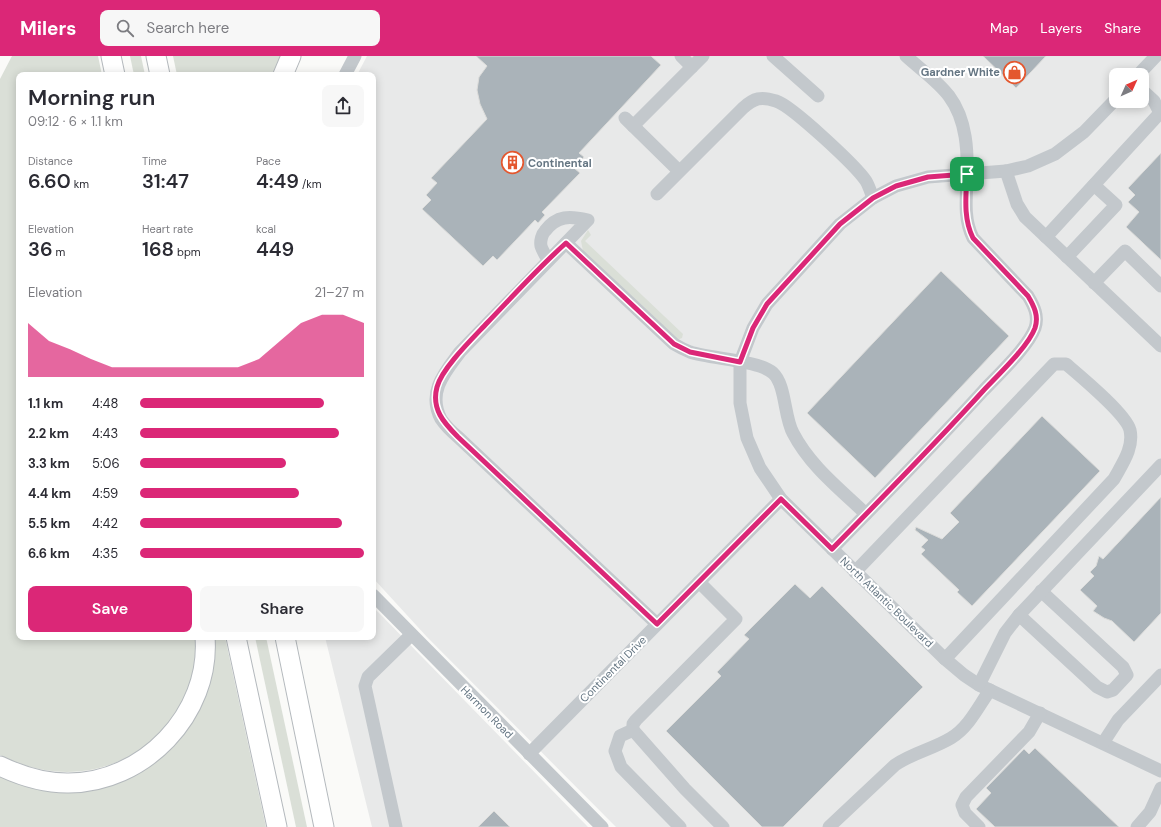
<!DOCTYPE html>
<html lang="en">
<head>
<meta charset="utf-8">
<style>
  :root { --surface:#fff; --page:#f7f7f7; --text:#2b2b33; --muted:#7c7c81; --accent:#db2777 }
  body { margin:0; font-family:"DM Sans",sans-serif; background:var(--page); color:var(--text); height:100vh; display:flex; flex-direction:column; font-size:15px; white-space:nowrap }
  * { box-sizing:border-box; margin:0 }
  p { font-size:13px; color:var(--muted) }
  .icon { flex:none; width:22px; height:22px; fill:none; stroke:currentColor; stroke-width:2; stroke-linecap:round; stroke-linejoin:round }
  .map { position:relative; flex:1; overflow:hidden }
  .side { position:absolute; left:16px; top:16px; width:360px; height:568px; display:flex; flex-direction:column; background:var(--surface); border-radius:8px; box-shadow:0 2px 10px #0003 }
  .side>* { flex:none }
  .needle { width:26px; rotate:45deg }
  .fabs { position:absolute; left:1109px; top:12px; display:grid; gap:8px }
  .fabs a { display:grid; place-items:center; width:40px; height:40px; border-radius:8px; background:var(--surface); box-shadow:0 2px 10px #0003; font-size:20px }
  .pin { position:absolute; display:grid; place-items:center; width:34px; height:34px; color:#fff; margin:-17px; border-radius:8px; box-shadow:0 2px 6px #0006 }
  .round { display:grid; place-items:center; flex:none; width:42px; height:42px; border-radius:8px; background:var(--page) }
  .summary { display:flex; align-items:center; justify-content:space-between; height:68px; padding:0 12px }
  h1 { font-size:22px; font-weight:600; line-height:30px }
  .stats { display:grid; grid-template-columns:repeat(3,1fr); gap:6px; height:68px; padding:4px 12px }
  .stats div { display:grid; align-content:center }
  .stats b { font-size:20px; font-weight:600 }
  .stats small { font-size:11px; font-weight:400 }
  .stats p { font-size:11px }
  .chart { height:112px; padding:8px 12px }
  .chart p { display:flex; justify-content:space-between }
  .chart svg { width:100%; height:72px; margin-top:4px; fill:var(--accent); opacity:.7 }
  .primary-button { display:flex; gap:8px; margin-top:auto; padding:8px 12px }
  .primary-button a { flex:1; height:46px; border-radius:8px; background:var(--accent); color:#fff; font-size:16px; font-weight:600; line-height:46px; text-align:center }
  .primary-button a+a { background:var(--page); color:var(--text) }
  ul { padding:0 12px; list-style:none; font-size:13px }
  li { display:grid; grid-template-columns:64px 48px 1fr; align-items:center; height:30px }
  li i { height:10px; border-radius:5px; background:var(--accent) }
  header { display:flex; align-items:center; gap:24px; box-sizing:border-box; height:56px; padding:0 20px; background:var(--accent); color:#fff }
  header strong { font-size:19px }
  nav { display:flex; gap:22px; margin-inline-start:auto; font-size:14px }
  .search { width:280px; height:36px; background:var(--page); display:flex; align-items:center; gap:10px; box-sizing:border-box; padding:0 14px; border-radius:8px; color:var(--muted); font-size:15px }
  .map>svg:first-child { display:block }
</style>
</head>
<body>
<header>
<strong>Milers</strong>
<div class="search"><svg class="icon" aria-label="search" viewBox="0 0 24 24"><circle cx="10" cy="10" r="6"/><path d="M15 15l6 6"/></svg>Search here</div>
<nav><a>Map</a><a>Layers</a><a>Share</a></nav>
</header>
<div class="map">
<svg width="1161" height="771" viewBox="0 0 1161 771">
  <rect width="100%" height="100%" fill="#fafaf8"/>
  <g fill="#e8e9e9" fill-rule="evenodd">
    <path d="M367,0H1161V771H616L427,581L373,522V19H357ZM1116,19H1142V45H1116Z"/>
    <path d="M373,551L383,561L588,771H372L325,581H373Z"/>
  </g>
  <g fill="#dadfd7">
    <path d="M12,0H98L102,19H19V581H199C197,594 197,610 192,623C164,706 77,739 0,699V23Z"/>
    <path d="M130,0H141L145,19H134Z"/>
    <path d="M173,0H283L275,19H177Z"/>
    <path d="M588,174L591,179L585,185L683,278L682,282L677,284L583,195L581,185Z"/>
    <path d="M213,581H225L266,771H0V715L45,730L155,701Z"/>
    <path d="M255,581H266L307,771H296Z"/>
  </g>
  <g fill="#aab3b9" stroke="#dcdcda">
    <path d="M476,0H651L661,9L579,97L584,101L574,112L580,117L542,156L545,159L538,167L535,164L497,204L493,200L483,210L422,153L431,144L426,139L437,127L431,122L487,63L480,48L477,34L479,21L487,10Z"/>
    <path d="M983,0H1046L1016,32Z"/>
    <path d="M1161,97V204L1126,171L1139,156L1128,146L1135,139L1128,132Z"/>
    <path d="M941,215L1009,280L875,422L807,357Z"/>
    <path d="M1042,360L1100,415L972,550L957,536L959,534L921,498L925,494L921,491L928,484L915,474L916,471L942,483L959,466L950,457Z"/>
    <path d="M1161,441V557L1134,586L1112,565L1104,562L1093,555L1097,550L1080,534L1094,520L1090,516L1096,510L1099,500L1103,503Z"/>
    <path d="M795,528L810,542L822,530L923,631L783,771H762L666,675L721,620L717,616L749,583L744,579Z"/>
    <path d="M1035,692L1119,771H995L976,753L991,737L986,732L1024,693L1029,698Z"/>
    <path d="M494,755L510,771H478Z"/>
  </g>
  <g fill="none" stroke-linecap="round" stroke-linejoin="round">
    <defs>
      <g id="highway">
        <path d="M111,0L115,19"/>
        <path d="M156,0L160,19"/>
        <path d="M283,19L291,0"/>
        <path d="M236,581L277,771"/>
        <path d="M285,581L324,771"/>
        <path d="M0,710C21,720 43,727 67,727C143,728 211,658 205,581"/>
      </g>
    </defs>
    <use href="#highway" stroke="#b4b9bd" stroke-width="21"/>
    <g stroke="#c3c8cc" stroke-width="13">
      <path d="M681,0L692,11"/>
      <path d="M773,0L818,40"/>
      <path d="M345,19L355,0"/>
      <path d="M1138,19L1156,0"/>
      <path d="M1116,43L1084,76L1055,98L1028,110L1006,115L928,121L896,130L873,142L840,168L767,248L753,272L740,306V347L747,382L760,412L781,443L945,603L964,619L979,629L1161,715"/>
      <path d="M625,62L679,115"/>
      <path d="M633,70L703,0"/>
      <path d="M1006,115L1017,148L1025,161L1161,290"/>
      <path d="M657,138L743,52C754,42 761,40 776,45C792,50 856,110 866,125C869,130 871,137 873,142"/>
      <path d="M1046,181L1160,57L1154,45L1142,34"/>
      <path d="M566,187L674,288C679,291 685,294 690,296C711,303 758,304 773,317C786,329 784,361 793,377C810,410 840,433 866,458"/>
      <path d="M1067,201L1116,149L1094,129"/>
      <path d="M548,204C546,200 542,194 541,190C540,185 542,178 545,175C557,159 570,160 588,164L460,296C445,316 427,336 441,363C445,369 452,376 458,381L657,568"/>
      <path d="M1094,227L1125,195L1161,230"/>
      <path d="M832,493C883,441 934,389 983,335C998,319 1028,291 1035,272C1039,260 1034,250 1028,240L973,182C964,164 966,145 967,125C968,96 967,64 949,40C938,25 920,13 906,0"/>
      <path d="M855,516L1054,308H1066C1080,320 1126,358 1130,374C1134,392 1122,408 1114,423L945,603"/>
      <path d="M699,526L736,563L636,664L633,668V674L685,733L723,771"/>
      <path d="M373,539L602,771"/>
      <path d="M1019,559L1097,631L1107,636L1113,634L1127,619L1123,611L1041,535"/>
      <path d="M979,629L1005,577L1019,559L1161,409"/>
      <path d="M633,674L620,680L615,695L621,711L680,771"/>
      <path d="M1103,687L1118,664L1161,619"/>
      <path d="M529,698L781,443"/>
      <path d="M396,771L365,630L368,621L411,579"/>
      <path d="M829,771L895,709C912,697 933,693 951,682C969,671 978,651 990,634"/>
      <path d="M979,771L965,757L962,749L966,741L1029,676L1040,657"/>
      <path d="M1137,771L1150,756L1161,732"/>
    </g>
    <use href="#highway" stroke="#fff" stroke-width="19"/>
  </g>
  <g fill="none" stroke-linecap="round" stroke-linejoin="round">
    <defs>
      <path id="route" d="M967,118C966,140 963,162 973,182L1028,240C1034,250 1039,260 1035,272C1028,291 998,319 983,335C934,389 883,441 832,493L781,443L657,568L458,381C444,367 431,353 437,331C442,312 473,282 487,267C513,240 538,212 566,187L674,288L690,296L740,306L753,272L767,248L840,168L873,142L896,130L928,121Z"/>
    </defs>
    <use href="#route" stroke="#fff" stroke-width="8"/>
    <use href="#route" stroke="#db2777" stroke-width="5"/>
  </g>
  <defs>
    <symbol id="shop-ring" viewBox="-11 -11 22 22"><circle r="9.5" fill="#fff" stroke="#e4572e" stroke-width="1.5"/><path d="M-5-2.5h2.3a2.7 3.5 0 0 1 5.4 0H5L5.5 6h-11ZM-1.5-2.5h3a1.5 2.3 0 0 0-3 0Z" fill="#e4572e"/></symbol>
    <symbol id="building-ring" viewBox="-11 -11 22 22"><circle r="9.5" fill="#fff" stroke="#e4572e" stroke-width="1.5"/><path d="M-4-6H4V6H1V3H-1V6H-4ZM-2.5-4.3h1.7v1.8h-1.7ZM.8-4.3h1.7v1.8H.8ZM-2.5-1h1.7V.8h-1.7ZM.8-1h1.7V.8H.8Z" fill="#e4572e"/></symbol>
  </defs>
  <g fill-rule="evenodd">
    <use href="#shop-ring" x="1002" y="4" width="25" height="25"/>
    <use href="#building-ring" x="500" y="94" width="25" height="25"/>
  </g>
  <g text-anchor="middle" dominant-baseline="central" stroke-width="4" stroke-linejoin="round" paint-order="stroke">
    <g font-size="11" font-weight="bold" fill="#657683" stroke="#fff" text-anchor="end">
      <text x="1000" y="16">Gardner White</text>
      <text x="528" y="107" text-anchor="start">Continental</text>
    </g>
    <g font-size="11" fill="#657683" stroke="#fff">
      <text transform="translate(887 546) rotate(44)">North Atlantic Boulevard</text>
      <text transform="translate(613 613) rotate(-45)">Continental Drive</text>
      <text transform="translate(487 656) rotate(45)">Harmon Road</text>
    </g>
  </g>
</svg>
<div class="fabs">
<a><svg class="needle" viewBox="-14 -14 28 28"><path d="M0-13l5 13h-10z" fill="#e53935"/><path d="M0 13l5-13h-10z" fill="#7c7c81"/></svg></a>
</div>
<div class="pin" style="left:967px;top:118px;background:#1e9e55"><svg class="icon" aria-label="arrive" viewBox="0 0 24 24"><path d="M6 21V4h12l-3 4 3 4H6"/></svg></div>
<section class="side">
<div class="summary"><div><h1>Morning run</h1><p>09:12 · 6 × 1.1 km</p></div><a class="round"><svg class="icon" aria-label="share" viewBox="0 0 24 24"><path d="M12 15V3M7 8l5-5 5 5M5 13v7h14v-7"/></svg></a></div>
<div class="stats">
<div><p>Distance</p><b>6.60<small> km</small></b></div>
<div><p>Time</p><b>31:47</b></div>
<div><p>Pace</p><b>4:49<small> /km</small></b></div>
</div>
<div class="stats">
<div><p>Elevation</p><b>36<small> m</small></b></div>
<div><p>Heart rate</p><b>168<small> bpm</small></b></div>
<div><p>kcal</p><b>449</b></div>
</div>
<div class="chart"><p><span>Elevation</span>21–27 m</p>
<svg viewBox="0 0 160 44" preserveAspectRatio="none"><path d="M0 44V11L10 22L20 27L30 33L40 38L50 38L60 38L70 38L80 38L90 38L100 38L110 33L120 22L130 11L140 6L150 6L160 11V44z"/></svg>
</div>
<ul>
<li><b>1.1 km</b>4:48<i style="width:82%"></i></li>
<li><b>2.2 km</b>4:43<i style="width:89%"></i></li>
<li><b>3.3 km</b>5:06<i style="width:65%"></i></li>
<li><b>4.4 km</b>4:59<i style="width:71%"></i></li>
<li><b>5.5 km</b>4:42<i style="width:90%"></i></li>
<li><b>6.6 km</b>4:35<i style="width:100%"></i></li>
</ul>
<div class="primary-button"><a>Save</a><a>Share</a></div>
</section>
</div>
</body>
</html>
